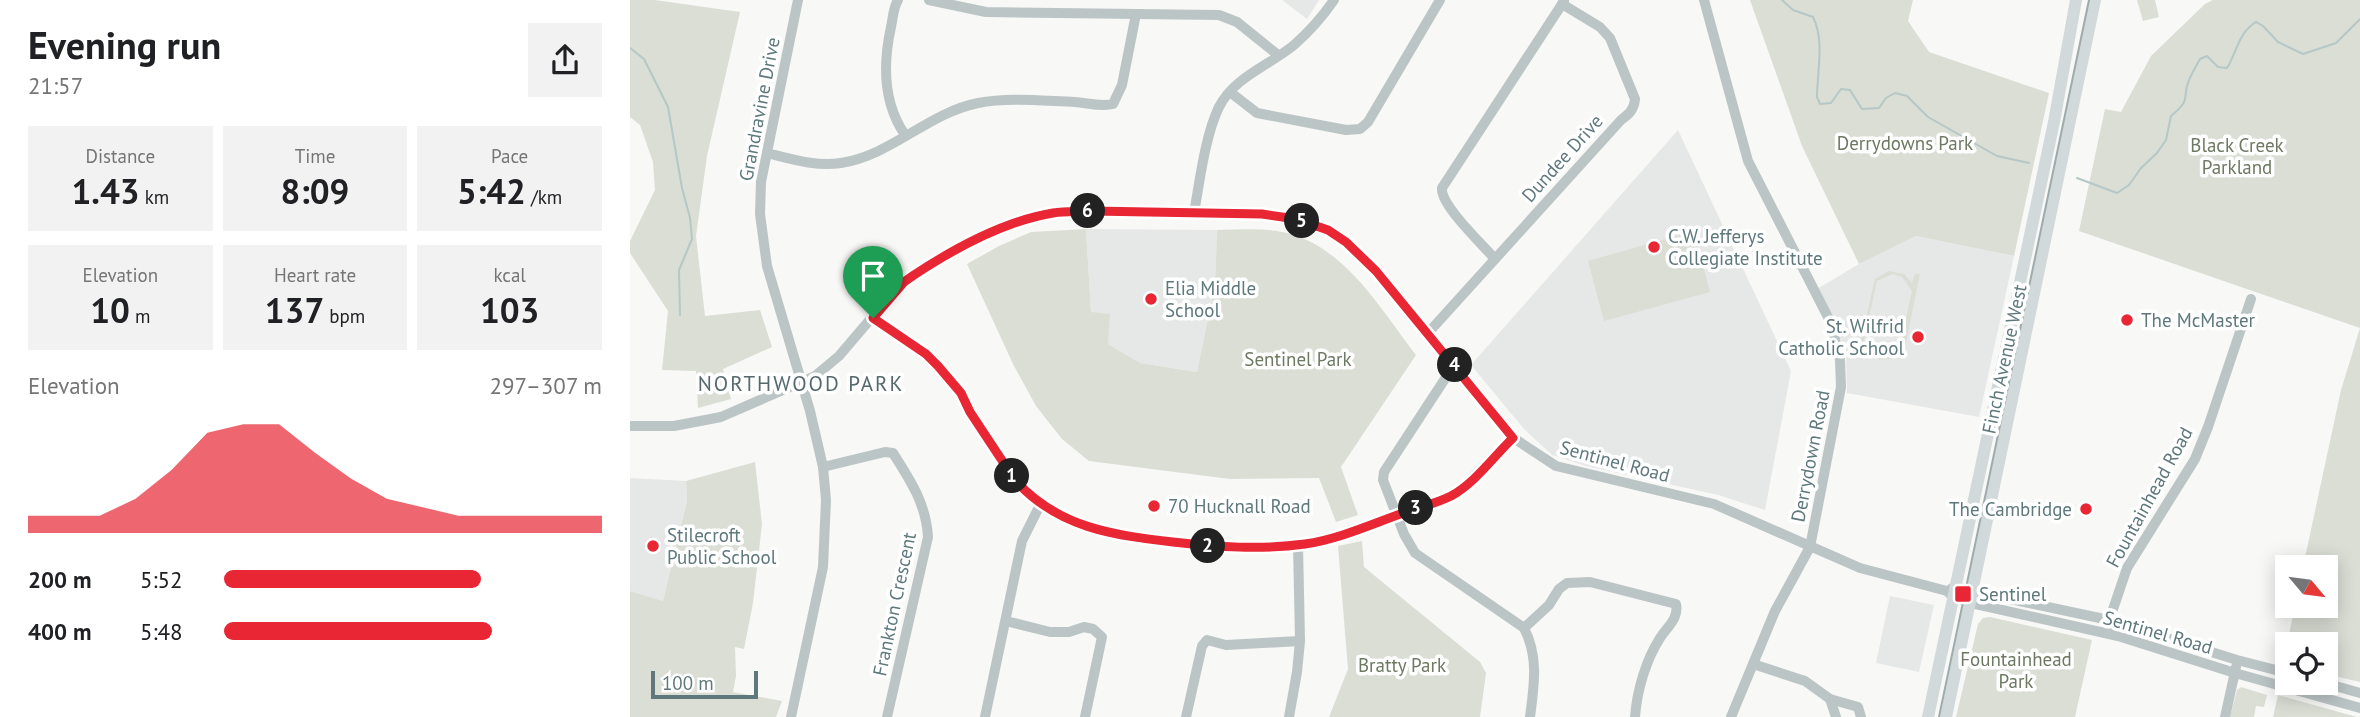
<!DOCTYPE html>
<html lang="en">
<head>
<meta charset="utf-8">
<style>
  :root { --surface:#fff; --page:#f2f2f2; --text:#202124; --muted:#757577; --accent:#e82634 }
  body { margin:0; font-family:"PT Sans",sans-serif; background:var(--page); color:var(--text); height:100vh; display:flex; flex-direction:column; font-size:26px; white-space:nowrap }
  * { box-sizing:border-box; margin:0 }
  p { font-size:23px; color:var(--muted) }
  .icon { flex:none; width:38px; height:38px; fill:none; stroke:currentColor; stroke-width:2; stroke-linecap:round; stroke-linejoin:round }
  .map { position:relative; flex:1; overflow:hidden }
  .drawer { display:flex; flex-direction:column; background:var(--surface); width:630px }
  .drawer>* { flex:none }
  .needle { width:46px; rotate:119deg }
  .fabs { position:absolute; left:1645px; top:555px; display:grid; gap:14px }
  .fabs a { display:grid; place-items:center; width:63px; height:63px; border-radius:0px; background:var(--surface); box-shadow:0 4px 18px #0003; font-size:35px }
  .scale { position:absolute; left:21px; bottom:18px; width:107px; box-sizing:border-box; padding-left:7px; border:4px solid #5e787c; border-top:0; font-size:19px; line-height:24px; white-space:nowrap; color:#5e787c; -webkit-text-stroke:5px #fff; paint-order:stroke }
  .pin { position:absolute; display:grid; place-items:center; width:60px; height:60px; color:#fff; margin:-72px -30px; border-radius:50% 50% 50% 0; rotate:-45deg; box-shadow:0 0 7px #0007 }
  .pin .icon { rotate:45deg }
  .km { position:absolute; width:35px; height:35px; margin:-18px; border-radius:50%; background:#222; color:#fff; font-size:19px; line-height:35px; text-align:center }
  .round { display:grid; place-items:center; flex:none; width:74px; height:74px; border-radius:0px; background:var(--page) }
  .headline { display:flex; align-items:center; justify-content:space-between; height:119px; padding:0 28px }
  h1 { font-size:38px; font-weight:600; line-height:52px }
  .metrics { display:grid; grid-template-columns:repeat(3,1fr); gap:10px; height:119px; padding:7px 28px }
  .metrics div { display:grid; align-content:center; border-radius:0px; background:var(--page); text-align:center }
  .metrics b { font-size:35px; font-weight:600 }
  .metrics small { font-size:19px; font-weight:400 }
  .metrics p { font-size:19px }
  .chart { height:196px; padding:14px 28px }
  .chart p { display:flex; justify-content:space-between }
  .chart svg { width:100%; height:126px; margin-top:7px; fill:var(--accent); opacity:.7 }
  ul { padding:0 28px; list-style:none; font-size:23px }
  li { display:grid; grid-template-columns:112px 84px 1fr; align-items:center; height:52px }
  li i { height:18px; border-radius:9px; background:var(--accent) }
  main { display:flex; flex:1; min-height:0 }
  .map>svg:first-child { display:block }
</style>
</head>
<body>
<main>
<section class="drawer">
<div class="headline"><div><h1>Evening run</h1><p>21:57</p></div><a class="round"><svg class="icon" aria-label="share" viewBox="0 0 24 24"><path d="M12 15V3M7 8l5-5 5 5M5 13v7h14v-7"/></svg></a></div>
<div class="metrics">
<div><p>Distance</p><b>1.43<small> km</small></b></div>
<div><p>Time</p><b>8:09</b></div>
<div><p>Pace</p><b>5:42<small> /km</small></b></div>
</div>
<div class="metrics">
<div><p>Elevation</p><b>10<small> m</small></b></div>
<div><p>Heart rate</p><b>137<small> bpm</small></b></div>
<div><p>kcal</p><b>103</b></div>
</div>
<div class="chart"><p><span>Elevation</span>297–307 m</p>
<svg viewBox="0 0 160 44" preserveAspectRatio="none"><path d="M0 44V38L10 38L20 38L30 32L40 22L50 9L60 6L70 6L80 16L90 25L100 32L110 35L120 38L130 38L140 38L150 38L160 38V44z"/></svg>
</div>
<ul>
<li><b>200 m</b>5:52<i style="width:68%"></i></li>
<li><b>400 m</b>5:48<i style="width:71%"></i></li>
</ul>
</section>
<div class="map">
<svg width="1730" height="717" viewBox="0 0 1730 717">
  <rect width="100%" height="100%" fill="#f8f8f6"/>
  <g fill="#e6e8e7">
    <path d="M652,0H689L677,19Z"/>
    <path d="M1048,130L1161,371L1135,510L1088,495L956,466L922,455L894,429L841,365Z"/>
    <path d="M456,229L587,230L585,285L567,372L510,363L478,344L461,313Z"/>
    <path d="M1286,236L1384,256L1349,417L1217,393L1216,354L1203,320L1187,289L1229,264Z"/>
    <path d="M0,478L56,481L57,501L33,601L0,591Z"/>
    <path d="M1260,596L1304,605L1289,672L1246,663Z"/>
  </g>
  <g fill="#daded5" fill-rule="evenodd">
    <path d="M0,0H25L110,12L77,156L66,236L75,316L130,310L142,347L93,369L101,399L68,408L66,371L32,370L38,311L0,253V241L25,190L23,162L10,125L0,117Z"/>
    <path d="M1120,0H1283L1278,21L1299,52L1419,93L1384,256L1286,236L1229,264L1172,146Z"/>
    <path d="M1507,0H1525L1529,17L1513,21Z"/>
    <path d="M1583,0H1730V682L1696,674V644H1657V664L1653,663L1665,606H1696V567H1673L1711,390L1730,328L1449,231L1475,109L1491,112L1521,56L1575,4Z"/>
    <path d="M456,229L461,312L480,314L478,344L510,363L567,372L585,285L587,230C611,230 637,227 661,234C718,251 752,311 786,355L711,467L728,515L706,522L689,478L600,479L459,461L432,439L406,406L383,364L337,264L369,246L401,232Z"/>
    <path d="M1064,231L1080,292L974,321L958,261Z"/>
    <path d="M1259,271L1274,274L1282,283L1285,274H1290L1275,347L1264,358C1247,362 1236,358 1231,340L1245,279ZM1263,274L1272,277L1282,291L1270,347L1264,354L1251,355L1242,353L1234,340L1247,281Z"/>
    <path d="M125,462L132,524L123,603L114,649L105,647L106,676L103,692L152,701L146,717H0V591L33,601L57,501L56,481Z"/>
    <path d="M732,541L734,567L850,662L856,673L850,717H699L718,669L708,546Z"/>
    <path d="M1360,617L1462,640L1445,717H1326L1348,624L1353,618Z"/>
    <path d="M1611,687L1637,695L1634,707L1626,706L1624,717H1600L1607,690Z"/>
    <path d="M1648,695L1727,717H1643Z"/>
  </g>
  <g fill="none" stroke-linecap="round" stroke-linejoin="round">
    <g stroke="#b5c7c7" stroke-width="2">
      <path d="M1152,0L1163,10L1183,17C1195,41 1187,71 1187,97L1190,104L1201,103L1211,89L1220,90L1232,109L1249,108L1256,98L1265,93L1277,96L1298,117L1367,156L1399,163"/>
      <path d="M0,48L14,59L38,107L52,188L60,218L62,239L49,270L50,315"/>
      <path d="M1447,178L1487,193L1499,185L1511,168L1527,153L1536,140L1541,116C1563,98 1551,99 1559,80C1562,73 1566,66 1570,59L1577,56L1588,67L1597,68C1607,52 1608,33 1626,22L1633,26L1648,42L1673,54L1706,43L1730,19"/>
    </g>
    <g stroke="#bcc5c6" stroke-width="10">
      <path d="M268,0C263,8 263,18 261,27C253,63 253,103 275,135"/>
      <path d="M299,0L356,12L589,15L607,22L648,55"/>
      <path d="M1074,0L1118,161L1201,323L1210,360L1211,387L1180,547L1145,611L1101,717"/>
      <path d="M600,92L627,113L716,130L730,129L738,122L810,0"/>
      <path d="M137,153C161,159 187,167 211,163C262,155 298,113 348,103C379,97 414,101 445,102C458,103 471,107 483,104L492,85L506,14"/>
      <path d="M564,213C570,180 575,136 589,107C604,77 640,65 664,45C679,32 693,16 704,0"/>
      <path d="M865,259C853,245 810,205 812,188L934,1"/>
      <path d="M242,318L296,354L308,366L331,393L340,412L394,490L423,511L470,531L597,548L660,546L702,537L820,496L837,483L882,437"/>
      <path d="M798,333L991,120C999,114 1004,110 1005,99L980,38L970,27L932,4"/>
      <path d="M824,365L754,472L753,480L774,534L785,553L894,628C909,657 904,686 900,717"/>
      <path d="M0,426H44L91,417L185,376L209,356L255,302L283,275L356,235L390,221L426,213L462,211L652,216L698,230L733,256L882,437L926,466L1084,504L1230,568L1317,591L1322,596L1341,603L1488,636L1605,673L1730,708"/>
      <path d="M193,467L255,452L263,453C280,480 296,503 298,537L257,717"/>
      <path d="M1321,589L1324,587L1479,620L1607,660L1657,673"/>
      <path d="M376,621L420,632H439L454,627L463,629L472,637L455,717"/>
      <path d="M894,628L919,605L929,589L937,583L960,582L1046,604C1049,618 1038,626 1030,638C1016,660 1007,690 1005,717"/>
      <path d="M1475,633L1497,568L1565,459L1578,427L1621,299"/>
      <path d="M1123,664L1175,681L1200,699L1228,707L1231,717"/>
      <path d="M1691,682L1730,693"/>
      <path d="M1200,699L1206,717"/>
      <path d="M161,717L193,567L196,500L193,467L180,411L137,266L130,214L131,182L168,0"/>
      <path d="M355,717L392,541L411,503"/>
      <path d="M556,717L572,646L577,640L596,645L670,641"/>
      <path d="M659,717L667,672L670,641L668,544"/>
      <path d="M1595,717L1606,667"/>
    </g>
    <g stroke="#d2d9da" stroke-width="12">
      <path d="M1298,717L1424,122L1446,0"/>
      <path d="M1316,717L1465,0"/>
    </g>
    <path stroke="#9eabad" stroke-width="2" d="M1309,717L1459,0"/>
  </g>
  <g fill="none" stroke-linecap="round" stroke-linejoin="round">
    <defs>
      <path id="route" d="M462,211L632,214L666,219L698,230L716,242L746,271L883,438C864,456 845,483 821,496C807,503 791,507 776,512C744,523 710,539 675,544C630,550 588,547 543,542C483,535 428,528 385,480L340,412L331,393L308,366L296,354L243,318L274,282L284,275C325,248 374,221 423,213C436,211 449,212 462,211Z"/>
    </defs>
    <use href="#route" stroke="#fff" stroke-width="14"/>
    <use href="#route" stroke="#e82634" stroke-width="9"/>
  </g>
  <g fill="#e82634" stroke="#fff" stroke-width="2.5">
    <circle cx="1024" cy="247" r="7"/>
    <circle cx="521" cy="299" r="7"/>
    <circle cx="1497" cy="320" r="7"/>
    <circle cx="1288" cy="337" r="7"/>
    <circle cx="524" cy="506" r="7"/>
    <circle cx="1456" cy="509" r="7"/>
    <circle cx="23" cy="546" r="7"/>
    <rect x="1324" y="585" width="18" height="18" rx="3.5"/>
  </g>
  <g text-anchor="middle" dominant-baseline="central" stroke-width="7" stroke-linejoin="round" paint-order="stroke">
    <g font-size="19" fill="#5e787c" stroke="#fff">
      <text transform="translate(129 109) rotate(-79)">Grandravine Drive</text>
      <text transform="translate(932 158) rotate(-48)">Dundee Drive</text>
      <text transform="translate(1374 359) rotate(-78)">Finch Avenue West</text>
      <text transform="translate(1180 456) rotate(-79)">Derrydown Road</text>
      <text transform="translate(985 461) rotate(15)">Sentinel Road</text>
      <text transform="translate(1519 497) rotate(-61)">Fountainhead Road</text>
      <text transform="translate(264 604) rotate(-78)">Frankton Crescent</text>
      <text transform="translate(1528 632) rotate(16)">Sentinel Road</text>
    </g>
    <g font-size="19" fill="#6d7962" stroke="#fff">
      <text x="1275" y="143">Derrydowns Park</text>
      <text x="1607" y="145">Black Creek<tspan x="1607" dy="22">Parkland</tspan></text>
      <text x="668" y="359">Sentinel Park</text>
      <text x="1386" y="659">Fountainhead<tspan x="1386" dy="22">Park</tspan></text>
      <text x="772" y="665">Bratty Park</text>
    </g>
    <g font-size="19" fill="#5e787c" stroke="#fff" text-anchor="start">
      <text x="1038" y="236">C.W. Jefferys<tspan x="1038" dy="22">Collegiate Institute</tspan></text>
      <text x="535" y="288">Elia Middle<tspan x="535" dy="22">School</tspan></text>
      <text x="1511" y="320">The McMaster</text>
      <text x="1274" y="326" text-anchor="end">St. Wilfrid<tspan x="1274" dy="22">Catholic School</tspan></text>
      <text x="538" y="506">70 Hucknall Road</text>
      <text x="1442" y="509" text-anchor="end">The Cambridge</text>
      <text x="37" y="535">Stilecroft<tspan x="37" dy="22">Public School</tspan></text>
      <text x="1349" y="594">Sentinel</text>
    </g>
    <g font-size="21" letter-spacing="2" fill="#55696c" stroke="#fff">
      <text x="171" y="383">NORTHWOOD PARK</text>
    </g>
  </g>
</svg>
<div class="fabs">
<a><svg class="needle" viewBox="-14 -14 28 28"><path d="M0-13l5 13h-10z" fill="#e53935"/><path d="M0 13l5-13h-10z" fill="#757577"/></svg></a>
<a><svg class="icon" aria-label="locate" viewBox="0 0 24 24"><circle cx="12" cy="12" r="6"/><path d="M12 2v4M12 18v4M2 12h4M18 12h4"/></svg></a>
</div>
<div class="scale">100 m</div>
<div class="pin" style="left:243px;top:318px;background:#1e9e55"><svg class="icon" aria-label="arrive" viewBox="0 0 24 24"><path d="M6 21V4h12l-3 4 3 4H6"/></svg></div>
<b class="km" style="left:382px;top:476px">1</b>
<b class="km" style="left:578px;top:546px">2</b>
<b class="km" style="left:786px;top:508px">3</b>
<b class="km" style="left:825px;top:365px">4</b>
<b class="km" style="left:672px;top:221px">5</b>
<b class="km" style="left:458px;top:211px">6</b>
</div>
</main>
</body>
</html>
